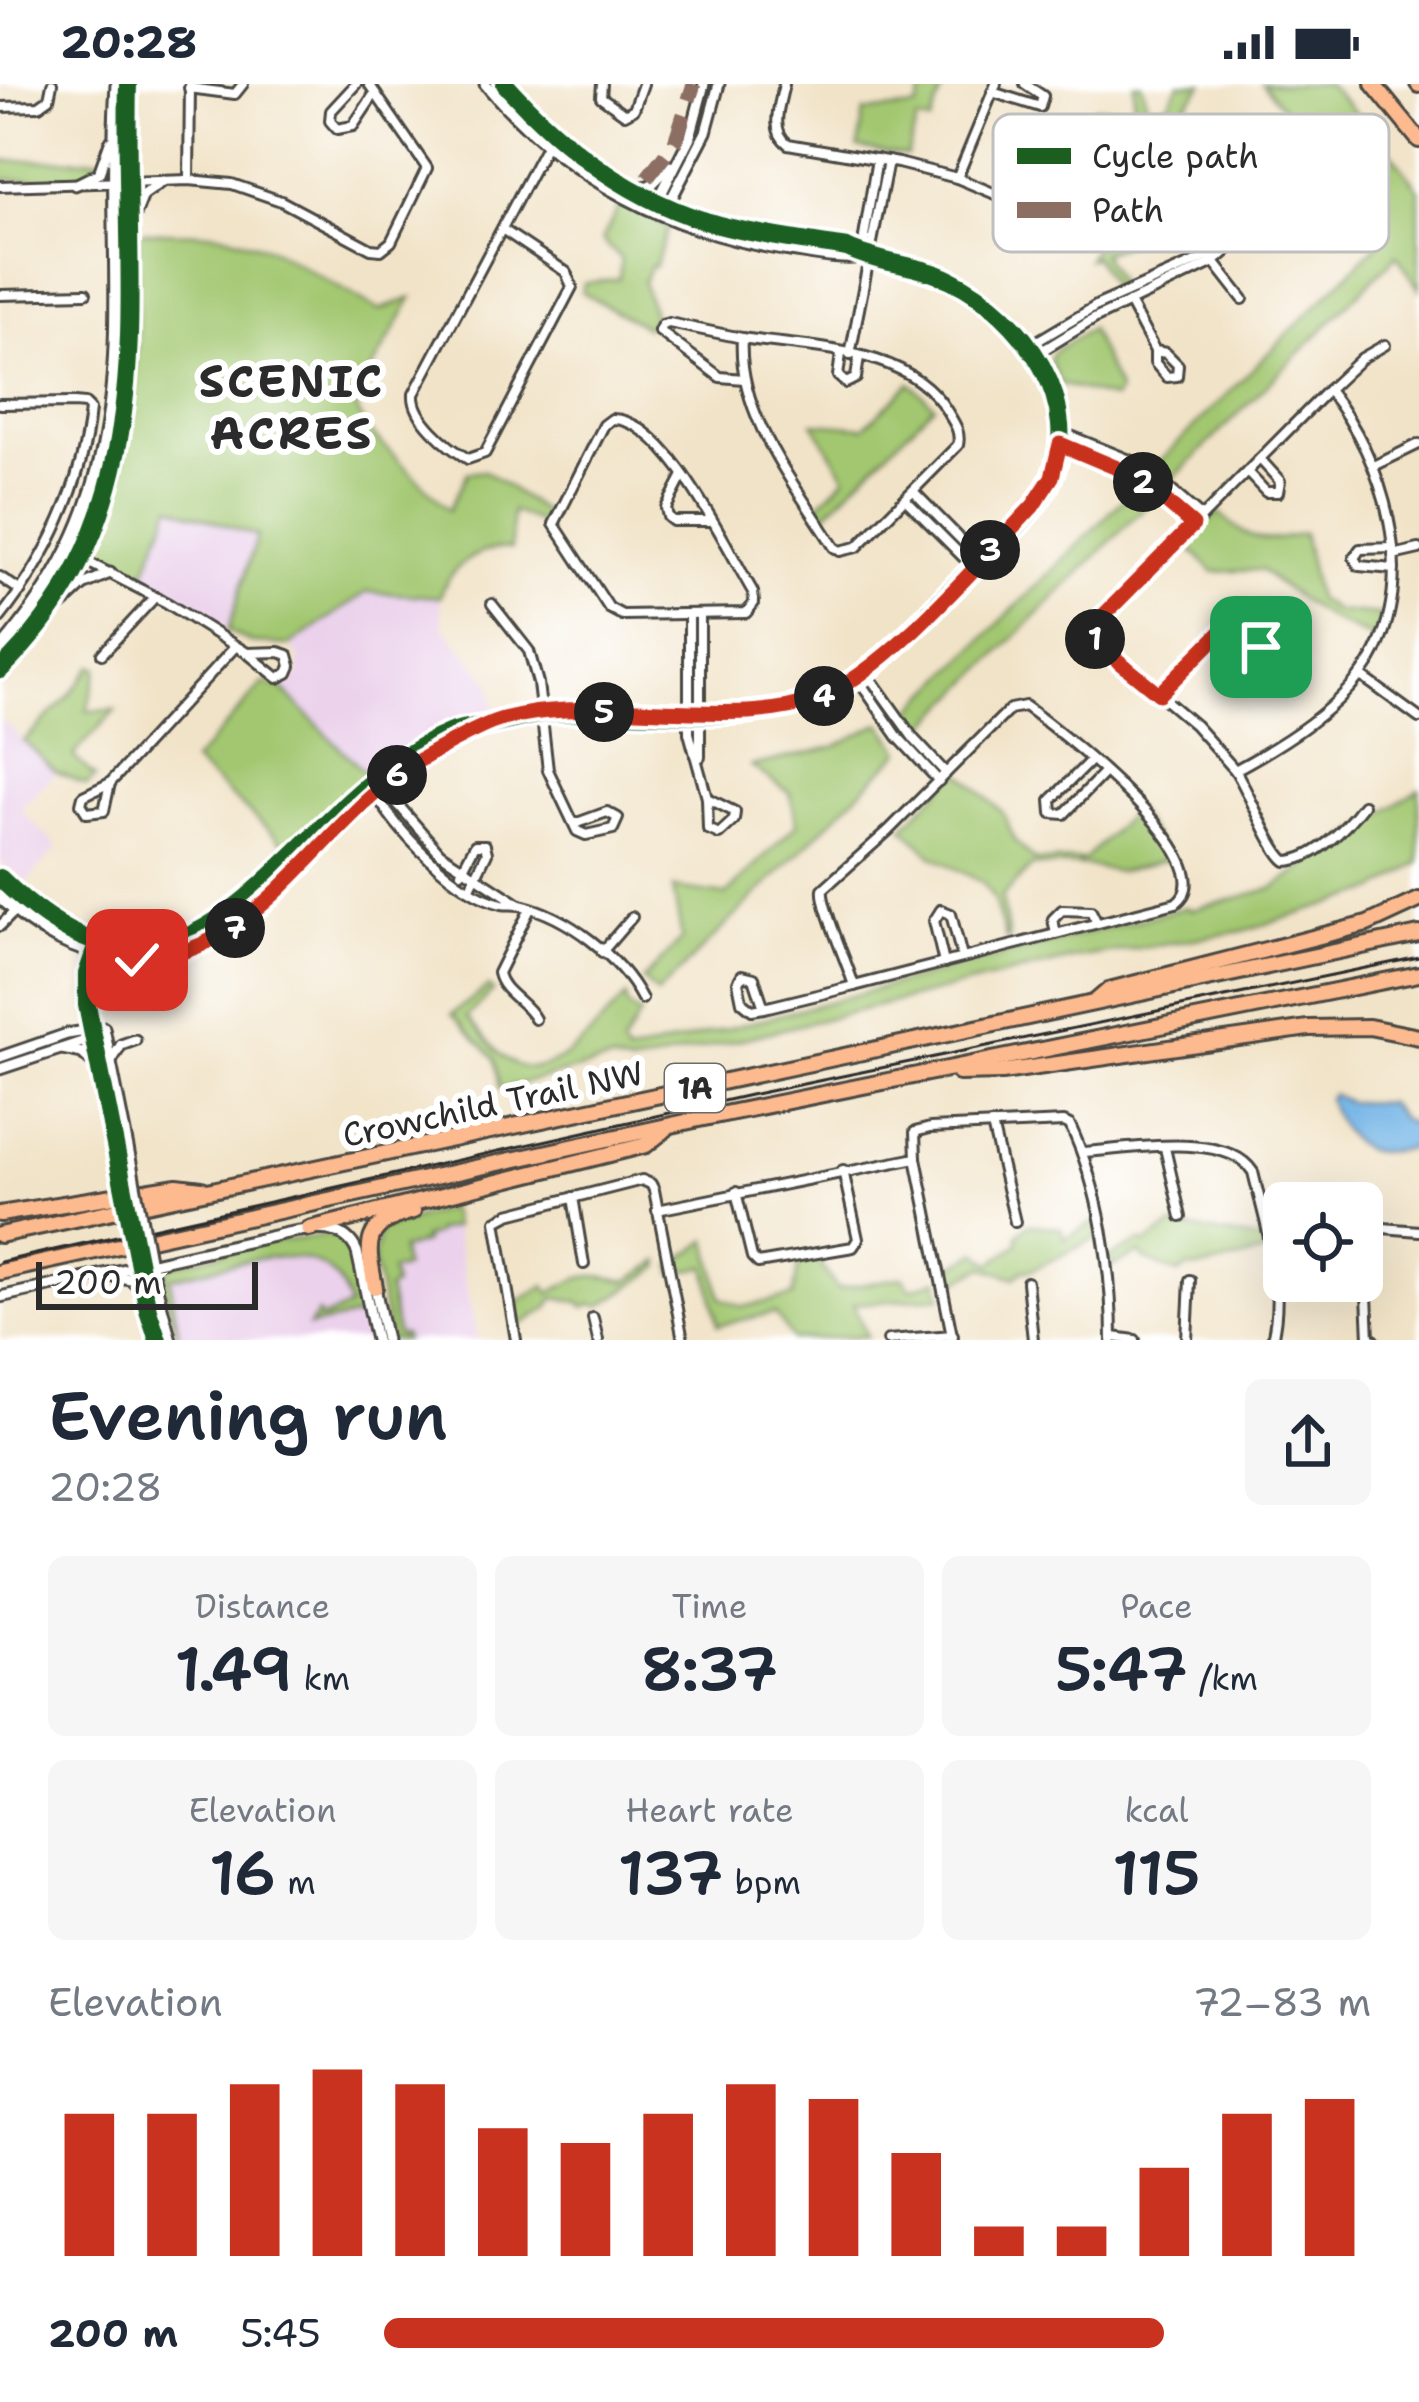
<!DOCTYPE html>
<html lang="en">
<head>
<meta charset="utf-8">
<style>
  :root { --surface:#fff; --page:#f6f6f7; --text:#1f2937; --muted:#747a83; --accent:#c8321e }
  body { margin:0; font-family:"Shantell Sans",sans-serif; background:var(--page); color:var(--text); height:100vh; display:flex; flex-direction:column; font-size:45px; white-space:nowrap }
  * { box-sizing:border-box; margin:0 }
  p { font-size:39px; color:var(--muted) }
  .icon { flex:none; width:66px; height:66px; fill:none; stroke:currentColor; stroke-width:2; stroke-linecap:round; stroke-linejoin:round }
  .map { position:relative; height:1256px; overflow:hidden }
  .details { display:flex; flex-direction:column; background:var(--surface); flex:1 }
  .details>* { flex:none }
  .buttons { position:absolute; left:1263px; top:1098px; display:grid; gap:24px }
  .buttons a { display:grid; place-items:center; width:120px; height:120px; border-radius:18px; background:var(--surface); box-shadow:0 12px 48px #0002; font-size:60px }
  .scale { position:absolute; left:36px; bottom:30px; width:222px; box-sizing:border-box; padding-left:12px; border:6px solid #2b2b2b; border-top:0; font-size:33px; line-height:42px; white-space:nowrap; color:#2b2b2b; -webkit-text-stroke:9px #fff; paint-order:stroke }
  .pin { position:absolute; display:grid; place-items:center; width:102px; height:102px; color:#fff; margin:-51px; border-radius:24px; box-shadow:0 6px 18px #0006 }
  .km { position:absolute; width:60px; height:60px; margin:-30px; border-radius:50%; background:#222; color:#fff; font-size:33px; line-height:60px; text-align:center }
  .round { display:grid; place-items:center; flex:none; width:126px; height:126px; border-radius:18px; background:var(--page) }
  .head { display:flex; align-items:center; justify-content:space-between; height:204px; padding:0 48px }
  h1 { font-size:66px; font-weight:600; line-height:90px }
  .figures { display:grid; grid-template-columns:repeat(3,1fr); gap:18px; height:204px; padding:12px 48px }
  .figures div { display:grid; align-content:center; border-radius:18px; background:var(--page); text-align:center }
  .figures b { font-size:60px; font-weight:600 }
  .figures small { font-size:33px; font-weight:400 }
  .figures p { font-size:33px }
  .chart { height:336px; padding:24px 48px }
  .chart p { display:flex; justify-content:space-between }
  .chart svg { width:100%; height:216px; margin-top:12px; stroke:var(--accent); stroke-width:6 }
  ul { padding:0 48px; list-style:none; font-size:39px }
  li { display:grid; grid-template-columns:192px 144px 1fr; align-items:center; height:90px }
  li i { height:30px; border-radius:15px; background:var(--accent) }
  .status { display:flex; justify-content:space-between; align-items:center; height:84px; padding:0 60px; background:var(--surface); direction:ltr }
  .status svg { height:33px; fill:currentColor }
  .map>svg:first-child { display:block }
</style>
</head>
<body>
<div class="status"><b>20:28</b><svg viewBox="0 0 49 12"><path d="M0 12V9h3v3zM5 12V6h3v6zM10 12V3h3v9zM15 12V0h3v12zM26 1h20v11H26zM47 4h2v5h-2z"/></svg></div>
<div class="map">
<svg width="1419" height="1256" viewBox="0 0 1419 1256">
  <rect width="100%" height="100%" fill="#fff"/>
  <filter id="ink" filterUnits="userSpaceOnUse"><feTurbulence type="fractalNoise" baseFrequency=".00833" numOctaves="2"/><feDisplacementMap in="SourceGraphic" scale="24" xChannelSelector="R" yChannelSelector="G"/><feConvolveMatrix kernelMatrix="1 2 1 2 8 2 1 2 1" color-interpolation-filters="sRGB"/></filter>
  <filter id="wash" filterUnits="userSpaceOnUse"><feTurbulence type="fractalNoise" baseFrequency=".004" numOctaves="4" result="noise"/><feDisplacementMap in="SourceGraphic" scale="48" xChannelSelector="R" yChannelSelector="G"/><feGaussianBlur stdDeviation="2.7" result="paint"/><feColorMatrix in="noise" values="0 0 0 0 0 0 0 0 0 0 0 0 0 0 0 0 0 1.4 0 .05"/><feComposite in="paint" operator="in"/></filter>
  <g filter="url(#wash)">
    <rect width="100%" height="100%" fill="#f1e3c7"/>
    <g fill="#ebd1eb">
      <path d="M171,422L257,452L228,547L143,493Z"/>
      <path d="M367,508L440,513L443,543L491,598L495,627L432,649L367,691L281,604L290,601L299,590V573L290,561Z"/>
      <path d="M0,634L56,688L20,725L58,763L24,801L0,777Z"/>
      <path d="M453,1137L478,1256H399L381,1162Z"/>
      <path d="M332,1151L345,1155L353,1169L370,1256H179L163,1204V1194L169,1183L191,1175L301,1152Z"/>
    </g>
    <g fill="#a2c770" stroke="#66794e" stroke-width="3">
      <path d="M925,0H945L930,39L917,37L907,72L858,64L864,28L917,23Z"/>
      <path d="M1134,0H1142L1148,23L1168,20L1179,0H1203L1179,29L1190,74L1156,91L1129,118L1132,158L1102,169L1121,205L1114,208L1095,173L1088,175L1120,111L1110,94L1071,120L1064,112L1102,80L1079,59L1095,23L1134,27Z"/>
      <path d="M1262,0H1327L1374,47L1419,105V205L1397,171L1172,396L1154,383L1385,153L1322,67Z"/>
      <path d="M100,75L93,89L79,94L0,96V77Z"/>
      <path d="M621,119L668,144L655,183L651,182L643,198L654,233L647,244L582,208L584,199L619,195L621,175L602,156Z"/>
      <path d="M145,148L219,149L271,165L379,226L412,214L354,318L365,343L449,426L467,389L485,387L547,430L543,440L512,427L511,465C479,461 449,483 440,513L367,508L290,561L252,559L228,547L257,452L171,422L143,493L98,467L131,341L137,267L138,149Z"/>
      <path d="M1090,245L1119,308L1114,315L1060,300L1050,277L1053,268Z"/>
      <path d="M910,299L934,321L824,431L818,421L846,393L813,339L864,343Z"/>
      <path d="M1137,402L1154,414L918,650L905,633Z"/>
      <path d="M1218,428C1251,458 1261,461 1303,449L1317,515L1336,527L1381,531L1374,554C1329,539 1298,515 1261,486L1214,488L1186,461Z"/>
      <path d="M92,582L98,584L87,627L115,626L73,672L95,693L87,701L56,688L24,657L69,612Z"/>
      <path d="M264,599L281,604L367,691L291,766L193,678Z"/>
      <path d="M881,639L901,667L657,910L643,896L682,855L673,804L726,811L797,740L790,709L751,682L834,663Z"/>
      <path d="M959,687L1003,729L1015,757L1035,777L1084,776L1135,725L1169,775L1119,788L1082,781L1032,782L1002,813L1009,855L1006,856L994,816L983,799L932,772L903,743Z"/>
      <path d="M1419,705V779L1377,806L1243,847L1076,874L631,982L611,977L500,1005L495,975L452,930L488,903L493,907L467,933C479,945 488,959 500,970C546,1014 595,943 626,913L627,922L640,931L622,962L627,971L1187,823L1191,826L1274,804Z"/>
      <path d="M449,1124L454,1143L436,1147V1150L423,1154L424,1158L401,1166L404,1184L391,1187L394,1202L388,1205L397,1251H404L405,1256H390L373,1176L380,1146Z"/>
      <path d="M1094,1138L1097,1154L1031,1186H1023L1015,1194L983,1183L950,1201L947,1186L978,1168L991,1180L1018,1160V1150L1028,1140L1061,1144L1064,1155Z"/>
      <path d="M1172,1142L1263,1156L1266,1169C1245,1172 1203,1187 1187,1184L1179,1190L1144,1175L1140,1169L1112,1182L1110,1173L1141,1157L1145,1160Z"/>
      <path d="M333,1151L349,1161L364,1228L360,1232L309,1242L318,1229L321,1235L349,1223C332,1140 226,1183 170,1194L179,1256L163,1202L166,1186L175,1180L261,1159Z"/>
      <path d="M708,1156L721,1214L743,1223L793,1212L799,1178L817,1175L837,1205L903,1193L911,1205L938,1195L941,1213L853,1220L867,1252L793,1256L775,1229L718,1241L706,1182L674,1190L672,1181Z"/>
      <path d="M660,1177L661,1182L601,1222L591,1220L584,1223L579,1218L554,1214L548,1224L518,1243L514,1220L545,1202L550,1209C585,1189 588,1189 627,1197Z"/>
    </g>
    <path fill="#70b2e5" stroke="#4e6e88" stroke-width="3" d="M1332,1010L1348,1018L1388,1019L1402,1036L1419,1042V1063C1405,1065 1384,1070 1370,1067C1350,1062 1332,1032 1328,1014Z"/>
  </g>
  <g filter="url(#ink)">
    <g fill="none" stroke-linecap="round" stroke-linejoin="round">
      <defs>
        <g id="minor">
          <path d="M356,0L331,27L330,37L337,45L353,42L375,9"/>
          <path d="M602,0L601,13L625,30L634,25L643,0"/>
          <path d="M784,0C780,20 769,46 788,60L898,79L957,94L996,0"/>
          <path d="M189,4L235,10L243,0"/>
          <path d="M992,8L1040,23L1043,12L1025,0"/>
          <path d="M0,23L39,22L49,15L52,0"/>
          <path d="M1232,43L1317,146"/>
          <path d="M957,94L1005,114L1050,140L1058,136L1063,119L1051,117L1039,134"/>
          <path d="M189,96L190,0"/>
          <path d="M0,102L189,96L232,100L281,117L371,165L381,166L391,158L427,84L369,0"/>
          <path d="M1182,137L1243,215"/>
          <path d="M502,145L566,188L572,203L485,369L468,375C448,363 412,334 414,310L542,69L553,49"/>
          <path d="M866,172L864,153L877,75"/>
          <path d="M0,211L86,209"/>
          <path d="M1129,218L1155,267V279L1167,293L1177,292L1178,281L1166,269L1155,267"/>
          <path d="M742,254C810,265 908,262 947,327C954,339 961,347 958,361L857,463L840,467L834,463C795,400 737,331 742,254Z"/>
          <path d="M742,254L669,239L662,241L659,247L720,293L744,295"/>
          <path d="M1029,262L1098,221L1209,172L1284,106"/>
          <path d="M841,270L838,292L846,299L856,294L859,273"/>
          <path d="M850,271L888,77"/>
          <path d="M1035,271L1094,235L1214,178L1290,112"/>
          <path d="M1328,306C1385,376 1419,493 1371,576C1340,625 1285,659 1235,686L1195,641L1100,561L1093,552V543Z"/>
          <path d="M1328,306L1362,274L1385,261"/>
          <path d="M0,320L74,319L85,320L90,325C83,401 47,475 0,534"/>
          <path d="M612,335C667,334 727,465 753,508L754,519L746,529L622,531L609,524L554,440L604,341Z"/>
          <path d="M1061,348L1142,381L1202,433"/>
          <path d="M1060,360L1136,392L1194,441"/>
          <path d="M1374,382L1419,360"/>
          <path d="M1247,388L1266,408H1278L1280,397L1260,375"/>
          <path d="M682,393L666,424L668,433L673,437H709"/>
          <path d="M913,407L981,476"/>
          <path d="M905,415L973,483"/>
          <path d="M1393,464L1360,465L1354,474L1359,482L1394,485"/>
          <path d="M68,468L167,519L247,569"/>
          <path d="M1393,471L1419,465"/>
          <path d="M0,493L21,507"/>
          <path d="M492,520L529,567L538,599L548,686L577,747L586,751L613,745L618,734L607,728L574,740"/>
          <path d="M689,531V649L707,714L708,745L719,750L734,736L735,728L707,714"/>
          <path d="M279,568L288,571L291,582L288,589L278,594L247,569Z"/>
          <path d="M102,570L155,513"/>
          <path d="M866,588L914,655L946,689"/>
          <path d="M1360,591L1419,634"/>
          <path d="M857,594L898,653L939,697"/>
          <path d="M1159,610L1235,533L1239,531L1265,548L1267,558L1256,563L1228,541"/>
          <path d="M1025,622C1055,644 1231,779 1176,819L854,902C848,880 820,820 823,805L888,747L1010,625Z"/>
          <path d="M700,673V531"/>
          <path d="M1091,676L1051,716L1052,729L1064,730L1105,688"/>
          <path d="M1235,686C1248,706 1272,768 1286,777C1315,776 1346,744 1363,721"/>
          <path d="M110,699L235,563"/>
          <path d="M110,699L104,727L87,729L81,720L83,712Z"/>
          <path d="M381,701L440,769L517,819"/>
          <path d="M373,705C395,746 455,809 502,820C508,821 514,820 520,821C568,832 620,873 642,915"/>
          <path d="M461,788L475,761H485L487,769L470,804"/>
          <path d="M530,825L498,889C502,909 526,917 535,935"/>
          <path d="M0,842L14,828L19,813"/>
          <path d="M1056,850L1053,835L1062,826L1091,827L1097,839"/>
          <path d="M602,868L632,833"/>
          <path d="M944,879L934,837L941,826L951,830L962,873"/>
          <path d="M764,924L754,894L742,891L738,898L742,918L752,926L764,924L854,902"/>
          <path d="M992,1041L1015,1138"/>
          <path d="M1165,1064L1181,1133"/>
          <path d="M1082,1068C1127,1066 1227,1046 1253,1088C1266,1143 1286,1199 1272,1256"/>
          <path d="M736,1108L752,1173L758,1179L853,1163L858,1155L843,1086"/>
          <path d="M573,1113L584,1180"/>
          <path d="M657,1126L916,1074"/>
          <path d="M1027,1198L1033,1256"/>
          <path d="M593,1234L598,1256"/>
          <path d="M1113,1253L1135,1256"/>
          <path d="M516,1256L496,1137L509,1130L642,1096L651,1100L654,1106L683,1256"/>
          <path d="M888,1256L953,1251"/>
          <path d="M953,1256L916,1074L915,1048L930,1044L1064,1038L1070,1041C1100,1104 1112,1186 1112,1256"/>
          <path d="M1187,1256L1190,1196"/>
          <path d="M1374,1256L1369,1254L1364,1149L1371,1143L1419,1147"/>
        </g>
        <g id="tertiary">
          <path d="M485,0C565,94 664,147 784,166C812,170 839,177 866,173"/>
          <path d="M75,101L99,89L110,58"/>
          <path d="M636,105L651,101L670,82"/>
          <path d="M657,118L690,53L704,0"/>
          <path d="M667,123L706,48L719,0"/>
          <path d="M132,139L143,111L163,97"/>
          <path d="M53,529L83,501L110,489"/>
          <path d="M0,565C158,383 102,216 116,0"/>
          <path d="M0,586C169,421 122,210 128,0"/>
          <path d="M0,794C197,988 281,726 440,653C456,645 466,644 483,642C507,639 529,630 554,629C636,625 727,641 807,618C871,599 915,541 961,496C989,468 1028,438 1047,403C1090,323 1022,230 951,196C918,180 880,180 847,164C805,157 761,152 719,141C635,119 562,64 505,0"/>
          <path d="M0,814C68,880 162,901 241,839C289,801 326,749 373,710C406,681 448,668 482,642"/>
          <path d="M92,945L121,1087"/>
          <path d="M62,965L82,969L98,984"/>
          <path d="M0,973L67,950L104,944L132,1084"/>
          <path d="M112,976L121,961L135,956"/>
          <path d="M0,985L94,954"/>
          <path d="M149,1175L171,1256"/>
          <path d="M139,1180L158,1256"/>
          <path d="M110,1192L131,1195L142,1206"/>
          <path d="M375,1203L386,1256"/>
          <path d="M0,1213L287,1149C313,1144 345,1139 357,1168L376,1256"/>
        </g>
        <g id="motorway">
          <path d="M1373,0L1419,56"/>
          <path d="M1418,0L1419,1"/>
          <path d="M1095,918L1109,906L1367,840L1419,816"/>
          <path d="M959,989L1002,988L1308,944L1369,943L1419,953"/>
          <path d="M0,1130L177,1102L202,1105"/>
          <path d="M309,1145L646,1061L666,1045"/>
          <path d="M0,1151L1419,850"/>
          <path d="M0,1188L699,1035L1419,890"/>
          <path d="M375,1203C366,1157 363,1141 413,1127"/>
        </g>
      </defs>
      <use href="#minor" stroke="#494742" stroke-width="14"/>
      <use href="#tertiary" stroke="#494742" stroke-width="15"/>
      <use href="#motorway" stroke="#494742" stroke-width="20"/>
      <use href="#minor" stroke="#fff" stroke-width="8"/>
      <use href="#tertiary" stroke="#fff" stroke-width="9"/>
      <use href="#motorway" stroke="#fcba8e" stroke-width="14"/>
      <path stroke="#2b2b2b" stroke-width="3" d="M0,1178L750,1011L1419,873"/>
      <defs>
        <g id="tertiary-bridge">
          <path d="M132,1084L149,1175"/>
          <path d="M121,1087L139,1177"/>
        </g>
      </defs>
      <use href="#tertiary-bridge" stroke="#494742" stroke-width="15" stroke-linecap="butt"/>
      <use href="#tertiary-bridge" stroke="#fff" stroke-width="9"/>
      <path stroke="#8d6e63" stroke-width="15" stroke-dasharray="30 15" stroke-linecap="butt" d="M647,94L675,58L694,0"/>
      <defs>
        <g id="cycleway">
          <path d="M0,586C169,421 122,210 128,0"/>
          <path d="M0,794C197,988 281,726 440,653C456,645 466,644 483,642C507,639 529,630 554,629C636,625 727,641 807,618C871,599 915,541 961,496C989,468 1028,438 1047,403C1090,323 1022,230 951,196C918,180 880,180 847,164C805,157 761,152 719,141C635,119 562,64 505,0"/>
          <path d="M98,858L87,890V921L148,1226L158,1256"/>
        </g>
      </defs>
      <use href="#cycleway" stroke="#fff" stroke-width="26"/>
      <use href="#cycleway" stroke="#1b5e20" stroke-width="18"/>
    </g>
  </g>
  <g fill="none" stroke-linecap="round" stroke-linejoin="round" filter="url(#ink)">
    <defs>
      <path id="route" d="M137,876C263,871 320,735 420,676C440,664 462,652 484,642C538,617 632,627 691,628C733,629 777,630 817,615C887,587 979,479 1033,422L1052,393L1060,360L1136,392L1193,441L1094,541V552L1100,562L1159,610L1228,541L1253,562L1261,563"/>
    </defs>
    <use href="#route" stroke="#fff" stroke-width="24"/>
    <use href="#route" stroke="#c8321e" stroke-width="15"/>
  </g>
  <g text-anchor="middle" dominant-baseline="central" stroke-width="12" stroke-linejoin="round" paint-order="stroke">
    <rect fill="#fff" stroke="#6b6b6b" stroke-width="3" x="665" y="980" width="60" height="48" rx="9"/>
    <g font-size="30" font-weight="bold" fill="#2b2b2b">
      <text x="695" y="1004">1A</text>
    </g>
    <g font-size="33" fill="#2b2b2b" stroke="#fff">
      <text transform="translate(493 1020) rotate(-12)">Crowchild Trail NW</text>
    </g>
    <g font-size="45" font-weight="bold" letter-spacing="3" fill="#2b2b2b" stroke="#fff">
      <text x="292" y="297">SCENIC<tspan x="292" dy="52">ACRES</tspan></text>
    </g>
  </g>
  <rect x="993" y="30" width="396" height="138" rx="18" fill="#fff" stroke="#bfbfbf" stroke-width="3"/>
  <rect x="1017" y="64" width="54" height="16" fill="#1b5e20"/>
  <rect x="1017" y="118" width="54" height="16" fill="#8d6e63"/>
  <g font-size="33" fill="#2b2b2b">
    <text x="1092" y="84">Cycle path</text>
    <text x="1092" y="138">Path</text>
  </g>
</svg>
<div class="buttons">
<a><svg class="icon" aria-label="locate" viewBox="0 0 24 24"><circle cx="12" cy="12" r="6"/><path d="M12 2v4M12 18v4M2 12h4M18 12h4"/></svg></a>
</div>
<div class="scale">200 m</div>
<div class="pin" style="left:1261px;top:563px;background:#1e9e55"><svg class="icon" aria-label="arrive" viewBox="0 0 24 24"><path d="M6 21V4h12l-3 4 3 4H6"/></svg></div>
<div class="pin" style="left:137px;top:876px;background:#d93025"><svg class="icon" aria-label="check" viewBox="0 0 24 24"><path d="M5 12l5 5 9-10"/></svg></div>
<b class="km" style="left:1095px;top:555px">1</b>
<b class="km" style="left:1143px;top:398px">2</b>
<b class="km" style="left:990px;top:466px">3</b>
<b class="km" style="left:824px;top:612px">4</b>
<b class="km" style="left:604px;top:628px">5</b>
<b class="km" style="left:397px;top:691px">6</b>
<b class="km" style="left:235px;top:844px">7</b>
</div>
<section class="details">
<div class="head"><div><h1>Evening run</h1><p>20:28</p></div><a class="round"><svg class="icon" aria-label="share" viewBox="0 0 24 24"><path d="M12 15V3M7 8l5-5 5 5M5 13v7h14v-7"/></svg></a></div>
<div class="figures">
<div><p>Distance</p><b>1.49<small> km</small></b></div>
<div><p>Time</p><b>8:37</b></div>
<div><p>Pace</p><b>5:47<small> /km</small></b></div>
</div>
<div class="figures">
<div><p>Elevation</p><b>16<small> m</small></b></div>
<div><p>Heart rate</p><b>137<small> bpm</small></b></div>
<div><p>kcal</p><b>115</b></div>
</div>
<div class="chart"><p><span>Elevation</span>72–83 m</p>
<svg viewBox="0 0 160 44" preserveAspectRatio="none"><path d="M5 44V15M15 44V15M25 44V9M35 44V6M45 44V9M55 44V18M65 44V21M75 44V15M85 44V9M95 44V12M105 44V23M115 44V38M125 44V38M135 44V26M145 44V15M155 44V12"/></svg>
</div>
<ul>
<li><b>200 m</b>5:45<i style="width:79%"></i></li>
</ul>
</section>
</body>
</html>
